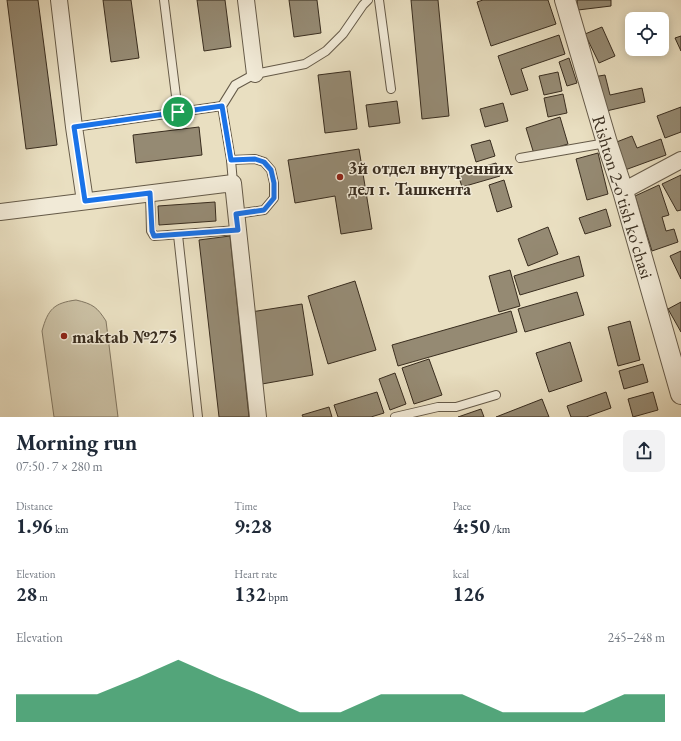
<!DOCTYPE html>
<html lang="en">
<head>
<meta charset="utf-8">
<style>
  :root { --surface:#fff; --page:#f2f2f3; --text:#1f2937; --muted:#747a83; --accent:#0b8043 }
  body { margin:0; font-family:"EB Garamond",serif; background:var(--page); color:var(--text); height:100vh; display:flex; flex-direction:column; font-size:15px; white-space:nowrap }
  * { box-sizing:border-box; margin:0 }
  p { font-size:13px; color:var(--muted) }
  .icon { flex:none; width:22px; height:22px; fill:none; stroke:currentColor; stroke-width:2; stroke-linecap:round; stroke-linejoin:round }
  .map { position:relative; height:417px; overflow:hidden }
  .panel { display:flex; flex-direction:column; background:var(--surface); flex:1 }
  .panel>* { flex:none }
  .buttons { position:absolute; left:625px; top:12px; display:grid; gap:8px }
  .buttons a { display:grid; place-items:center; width:44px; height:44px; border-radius:8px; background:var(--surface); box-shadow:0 2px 10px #0003; font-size:20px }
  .pin { position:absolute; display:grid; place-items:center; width:34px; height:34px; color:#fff; margin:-17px; border:2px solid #fff; border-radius:50%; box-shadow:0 1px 4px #0007 }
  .round { display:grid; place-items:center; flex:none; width:42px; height:42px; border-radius:8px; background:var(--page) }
  .overview { display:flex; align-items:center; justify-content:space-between; height:68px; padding:0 16px }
  h1 { font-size:22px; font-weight:700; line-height:30px }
  .stats { display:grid; grid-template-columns:repeat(3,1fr); gap:6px; height:68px; padding:4px 16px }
  .stats div { display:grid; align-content:center }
  .stats b { font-size:20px; font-weight:700 }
  .stats small { font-size:11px; font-weight:400 }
  .stats p { font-size:11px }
  .chart { height:112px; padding:8px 16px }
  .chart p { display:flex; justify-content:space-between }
  .chart svg { width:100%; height:72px; margin-top:4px; fill:var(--accent); opacity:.7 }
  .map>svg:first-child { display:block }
</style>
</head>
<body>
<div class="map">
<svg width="681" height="417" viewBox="0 0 681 417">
  <rect width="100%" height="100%" fill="#e9dfc1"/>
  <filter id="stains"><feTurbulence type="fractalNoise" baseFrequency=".005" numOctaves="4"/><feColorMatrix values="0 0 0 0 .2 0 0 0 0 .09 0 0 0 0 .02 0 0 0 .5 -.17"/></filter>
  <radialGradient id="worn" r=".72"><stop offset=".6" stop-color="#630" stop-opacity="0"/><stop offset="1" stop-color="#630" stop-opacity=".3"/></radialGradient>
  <path fill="#cbc1a5" stroke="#827762" d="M76,300C93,304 97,307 106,321L118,417H54L42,331C48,309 54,303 76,300Z"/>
  <g fill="#958a73" stroke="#392d1f">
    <path d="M7,0H38L57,145L26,149Z"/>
    <path d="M103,0H131L139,58L111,62Z"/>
    <path d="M197,0H225L231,47L204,51Z"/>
    <path d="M289,0H317L321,33L294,37Z"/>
    <path d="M411,0H438L449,116L422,119Z"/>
    <path d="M483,0H548L556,24L491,46L477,2Z"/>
    <path d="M577,0H611V6L578,10Z"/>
    <path d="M602,27L615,56L599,63L585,34Z"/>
    <path d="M559,35L565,54L521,69L528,90L511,95L498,56Z"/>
    <path d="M681,36V51L675,38Z"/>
    <path d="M569,58L577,83L567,86L559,62Z"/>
    <path d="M350,71L357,129L325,133L318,75Z"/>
    <path d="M558,72L562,91L544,95L539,76Z"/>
    <path d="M605,75L610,95L642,88L645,102L602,112L593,77Z"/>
    <path d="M563,94L567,113L548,117L544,98Z"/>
    <path d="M397,101L400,123L369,127L366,105Z"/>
    <path d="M503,103L508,121L485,127L480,109Z"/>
    <path d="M681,107V132L665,138L657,116Z"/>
    <path d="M560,117L568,144L534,154L526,128Z"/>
    <path d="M199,127L202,155L136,163L133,135Z"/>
    <path d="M632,136L637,148L661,139L666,155L625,170L614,143Z"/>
    <path d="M490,140L495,156L476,162L471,145Z"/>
    <path d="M359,149L372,229L341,234L335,196L295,203L288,160Z"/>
    <path d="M598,153L608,194L587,200L576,159Z"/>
    <path d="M496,163L500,176L462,187L458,174Z"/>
    <path d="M681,175V210L677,211L662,184Z"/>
    <path d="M504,180L512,207L497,212L489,185Z"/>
    <path d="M659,185L669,215L662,217L666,231L674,229L678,242L652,251L635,196Z"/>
    <path d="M215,202L216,221L159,225L158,206Z"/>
    <path d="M606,209L611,226L585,234L579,218Z"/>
    <path d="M548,227L558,254L528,266L518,239Z"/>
    <path d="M230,236L249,417H219L199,240Z"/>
    <path d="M681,251V279L670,256Z"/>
    <path d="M579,256L584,276L520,295L514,276Z"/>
    <path d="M510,270L520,306L499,312L489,276Z"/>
    <path d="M355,281L376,350L328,364L308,296Z"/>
    <path d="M577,292L584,315L525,332L518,309Z"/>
    <path d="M681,302V332L668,309Z"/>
    <path d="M302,304L313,375L262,384L251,312Z"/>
    <path d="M511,311L517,332L398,366L392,345Z"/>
    <path d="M630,321L640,360L618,366L608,327Z"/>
    <path d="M570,342L582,381L549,392L536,353Z"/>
    <path d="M429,359L442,395L414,404L402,368Z"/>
    <path d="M643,364L648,382L624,389L619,371Z"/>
    <path d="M395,373L406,404L390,410L379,379Z"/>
    <path d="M377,392L384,413L371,417H338L334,405Z"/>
    <path d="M606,392L611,408L586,417H571L567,406Z"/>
    <path d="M653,392L658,410L633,417L628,399Z"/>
    <path d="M542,399L549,417H496Z"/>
    <path d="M329,407L332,417H303L302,415Z"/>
    <path d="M481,409L484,417H458Z"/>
  </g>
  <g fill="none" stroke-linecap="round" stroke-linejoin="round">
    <defs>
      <g id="service">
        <path d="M164,0L178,112"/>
        <path d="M379,0L391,89"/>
        <path d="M74,127L222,106"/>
        <path d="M520,158L606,143"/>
        <path d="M231,160L255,159L264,162L271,170L274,183V198L264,210L236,214"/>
        <path d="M233,183L231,160L222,106L235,85L255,74L305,64L326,51L343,34L363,5L368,0"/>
        <path d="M150,193L151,231L154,236L238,230"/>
        <path d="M178,235L198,417"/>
        <path d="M395,417L438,407H456L496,395"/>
      </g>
      <g id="minor">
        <path d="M59,0L74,127L85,201"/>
        <path d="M246,0L255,74"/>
        <path d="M623,191L681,160"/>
        <path d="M0,212L233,183L258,417"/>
      </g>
      <path id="tertiary" d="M565,0L607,143L623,191L681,394"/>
    </defs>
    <use href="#service" stroke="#655a48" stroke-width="10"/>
    <use href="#minor" stroke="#655a48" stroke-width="18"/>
    <use href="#tertiary" stroke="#655a48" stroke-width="22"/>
    <use href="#service" stroke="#f1ead7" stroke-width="8"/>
    <use href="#minor" stroke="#f1ead7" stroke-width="16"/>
    <use href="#tertiary" stroke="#f1ead7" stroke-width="20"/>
  </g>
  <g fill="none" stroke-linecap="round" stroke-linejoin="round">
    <defs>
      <path id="route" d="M222,106L231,160L255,159L264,162L271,170L274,183V198L264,210L236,214L238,230L154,236L152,231L150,193L85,201L74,127Z"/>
    </defs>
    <use href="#route" stroke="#fff" stroke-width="8"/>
    <use href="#route" stroke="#1a73e8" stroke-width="5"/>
  </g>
  <g fill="#8f2418" stroke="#f1ead7" stroke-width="1.5">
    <circle cx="340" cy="177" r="4"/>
    <circle cx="64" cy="336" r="4"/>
  </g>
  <g text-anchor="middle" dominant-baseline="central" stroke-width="3" stroke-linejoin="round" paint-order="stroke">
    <g font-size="18" font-weight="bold" fill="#392d1f" stroke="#f1ead7" text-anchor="start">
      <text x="348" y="167">3й отдел внутренних<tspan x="348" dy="21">дел г. Ташкента</tspan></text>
      <text x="72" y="336">maktab №275</text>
    </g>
    <g font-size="18" fill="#392d1f" stroke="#f1ead7">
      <text transform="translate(623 197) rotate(73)">Rishton 2-o'tish ko'chasi</text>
    </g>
  </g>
  <rect width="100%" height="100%" filter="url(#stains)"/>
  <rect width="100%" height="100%" fill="url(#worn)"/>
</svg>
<div class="buttons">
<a><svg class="icon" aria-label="locate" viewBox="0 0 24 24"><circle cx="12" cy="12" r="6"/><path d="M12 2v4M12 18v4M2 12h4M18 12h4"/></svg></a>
</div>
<div class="pin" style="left:178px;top:112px;background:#1e9e55"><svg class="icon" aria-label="arrive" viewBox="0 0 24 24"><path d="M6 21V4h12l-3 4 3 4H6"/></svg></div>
</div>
<section class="panel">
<div class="overview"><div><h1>Morning run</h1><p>07:50 · 7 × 280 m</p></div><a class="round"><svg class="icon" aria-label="share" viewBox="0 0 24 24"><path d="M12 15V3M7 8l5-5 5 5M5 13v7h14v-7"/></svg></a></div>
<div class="stats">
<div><p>Distance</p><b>1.96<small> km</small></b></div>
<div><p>Time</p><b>9:28</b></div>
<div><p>Pace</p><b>4:50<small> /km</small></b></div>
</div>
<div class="stats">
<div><p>Elevation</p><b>28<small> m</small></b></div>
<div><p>Heart rate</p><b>132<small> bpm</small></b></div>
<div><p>kcal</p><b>126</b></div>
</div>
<div class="chart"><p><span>Elevation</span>245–248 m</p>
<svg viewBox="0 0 160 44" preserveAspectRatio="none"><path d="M0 44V27L10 27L20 27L30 17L40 6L50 17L60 27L70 38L80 38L90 27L100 27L110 27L120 38L130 38L140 38L150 27L160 27V44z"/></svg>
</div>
</section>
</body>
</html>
